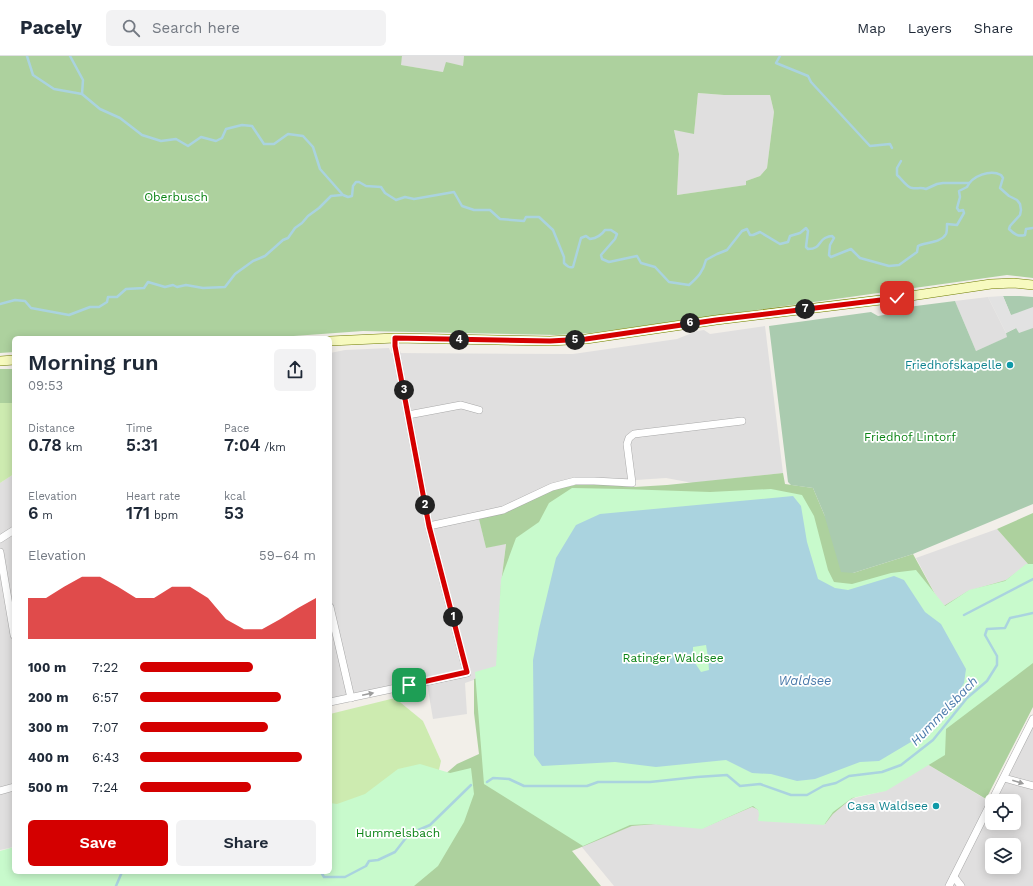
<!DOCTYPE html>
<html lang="en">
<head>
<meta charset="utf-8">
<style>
  :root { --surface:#fff; --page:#f2f2f3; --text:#1f2937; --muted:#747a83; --line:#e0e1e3; --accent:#d40000 }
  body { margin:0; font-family:"Work Sans",sans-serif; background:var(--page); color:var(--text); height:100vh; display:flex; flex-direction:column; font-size:15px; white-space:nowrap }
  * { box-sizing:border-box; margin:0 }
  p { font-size:13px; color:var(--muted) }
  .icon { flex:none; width:22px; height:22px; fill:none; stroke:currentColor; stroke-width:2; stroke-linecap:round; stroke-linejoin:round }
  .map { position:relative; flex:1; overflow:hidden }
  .side { position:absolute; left:12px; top:280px; width:320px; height:538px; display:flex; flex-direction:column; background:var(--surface); border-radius:6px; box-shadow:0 2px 10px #0003 }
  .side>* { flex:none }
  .controls { position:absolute; left:985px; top:738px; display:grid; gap:8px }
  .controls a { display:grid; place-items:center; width:36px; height:36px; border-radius:6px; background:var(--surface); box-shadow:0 2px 10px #0003; font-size:20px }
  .pin { position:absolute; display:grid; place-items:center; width:34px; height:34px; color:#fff; margin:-17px; border-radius:8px; box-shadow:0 2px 6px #0006 }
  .km { position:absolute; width:20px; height:20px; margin:-10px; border-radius:50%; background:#222; color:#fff; font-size:11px; line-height:20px; text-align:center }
  .round { display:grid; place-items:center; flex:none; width:42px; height:42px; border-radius:6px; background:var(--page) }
  .overview { display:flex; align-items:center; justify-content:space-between; height:68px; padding:0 16px }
  h1 { font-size:22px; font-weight:600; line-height:30px }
  .metrics { display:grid; grid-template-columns:repeat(3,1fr); gap:6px; height:68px; padding:4px 16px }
  .metrics div { display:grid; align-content:center }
  .metrics b { font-size:17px; font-weight:600 }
  .metrics small { font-size:11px; font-weight:400 }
  .metrics p { font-size:11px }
  .chart { height:112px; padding:8px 16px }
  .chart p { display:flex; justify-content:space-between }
  .chart svg { width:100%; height:72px; margin-top:4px; fill:var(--accent); opacity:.7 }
  .button { display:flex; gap:8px; margin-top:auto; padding:8px 16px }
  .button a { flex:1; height:46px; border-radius:6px; background:var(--accent); color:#fff; font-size:16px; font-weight:600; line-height:46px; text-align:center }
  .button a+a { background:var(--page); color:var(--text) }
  ul { padding:0 16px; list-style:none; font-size:13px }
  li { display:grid; grid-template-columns:64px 48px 1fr; align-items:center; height:30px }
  li i { height:10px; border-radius:5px; background:var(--accent) }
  header { display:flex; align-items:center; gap:24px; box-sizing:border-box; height:56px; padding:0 20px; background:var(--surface); border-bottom:1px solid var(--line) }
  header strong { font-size:19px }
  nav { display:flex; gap:22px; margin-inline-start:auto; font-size:14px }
  .search { width:280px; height:36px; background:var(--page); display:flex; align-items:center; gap:10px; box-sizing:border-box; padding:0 14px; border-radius:6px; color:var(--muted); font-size:15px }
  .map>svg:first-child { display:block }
</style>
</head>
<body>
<header>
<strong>Pacely</strong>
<div class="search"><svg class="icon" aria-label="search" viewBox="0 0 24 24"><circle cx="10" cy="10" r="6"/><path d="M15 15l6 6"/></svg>Search here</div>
<nav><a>Map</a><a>Layers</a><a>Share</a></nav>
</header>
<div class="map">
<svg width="1033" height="830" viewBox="0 0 1033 830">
  <rect width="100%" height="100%" fill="#f2efe9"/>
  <g fill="#e0dfdf" fill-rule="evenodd">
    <path d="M402,0H464L463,10L443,16L400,9Z"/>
    <path d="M698,37L724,39H770L774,56L767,112L760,120L746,125L747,129L677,139L679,98L674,74L694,77Z"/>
    <path d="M988,241L1008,281L976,295L955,245Z"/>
    <path d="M765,270L783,417L693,427L666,422L636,424L575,421L550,428L503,450L478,457L486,492L506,487L501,528L497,610L491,618L465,627L467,658L433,663L426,622L330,644V297L345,294L389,292L391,297L573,298L677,283L697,275L704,274L710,278Z"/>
    <path d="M14,418V791L0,794V427Z"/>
    <path d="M997,473L1028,508L1006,524L968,535L942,551L916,502Z"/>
    <path d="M1033,671V830H614L581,790L632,770L656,768L703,772L752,751L757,753L761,757L824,768L833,758L851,743L884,735L927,708L992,747V767H1014V745H996ZM992,789H1014V811H992Z"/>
  </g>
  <g fill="#cdebb0">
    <path d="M0,347H14V418L0,427Z"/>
    <path d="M395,642L423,665L441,705L438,718L330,751V658Z"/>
  </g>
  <g fill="#add19e" fill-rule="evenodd">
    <path d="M0,0H402L401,9L443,16L446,6L463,10L464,0H1033V222L1007,219L591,277L556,279L363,275L266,282H14V296L0,297ZM698,37L724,39H770L774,56L767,112L760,120L746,125V129L677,139L679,98L674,74L694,78Z"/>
    <rect x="0" y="313" width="14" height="34"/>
    <path d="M783,417L785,428L813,432L824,458L853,517L913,498L942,551L968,535L1006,524L1028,508L997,473L1033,457V651L986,743L927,708L851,743L833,758L825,768L761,757L757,753L752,751L703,772L656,768L632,770L572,795L601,830H102L330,816L457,708L479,698L474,657V623L491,618L497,610L501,528L506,488L486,492L479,463L507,456L551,434L575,429L596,428L634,431L667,429Z"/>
  </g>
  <path fill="#aacbaf" d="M1003,240H1020L1033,241V448L913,498L853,517L841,516L824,458L813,432L791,429L788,426L769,270L871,256L878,260L895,257L900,252L955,245L976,295L1007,281L1006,277L1016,272Z"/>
  <g fill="#c8facc">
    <path d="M572,432L623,433L710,436L771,433L802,439L814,460L828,514L834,526L852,528L891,517L916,514L945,550L969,534L1005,525L1026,508H1033V607L946,673L945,699L886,735L852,742L833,756L824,769L758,765L759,758L758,754L753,750L702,773L652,768L630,769L583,790L484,728L475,616L496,610L501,523L516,482L539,466L549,447Z"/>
    <path d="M420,708L450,717L471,712L474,738L464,766L438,810L414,830H0V795L14,791V816H330V747L337,748L365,738L398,713Z"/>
  </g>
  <path fill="#e2e2e2" d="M1003,240L1011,259L1033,251V272L1019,277L1016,272L1006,277L988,241Z"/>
  <path fill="#aad3df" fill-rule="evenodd" d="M793,440L801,450L807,486L818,523L835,532L848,534L894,520L904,524L925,556L941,568L966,613L964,627L956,641L933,662L921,680L879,705L860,706L815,723L797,725L771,718L752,717L726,704L656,711L615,706L542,710L534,699L533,604L539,573L556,502L576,469L600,458ZM706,589L708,601L709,614L701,616L693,604V591Z"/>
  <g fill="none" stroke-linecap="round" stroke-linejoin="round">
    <g stroke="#aad3df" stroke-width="2.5">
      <path d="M27,0L33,19L54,33L82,38"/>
      <path d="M70,0L83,24L82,38L100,53L120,62L142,79L161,85L176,83L188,90L201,81L216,85L222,82L226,73L242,69L252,70L264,88H274L288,78L303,80L313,91L320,113L343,139L348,141L352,140L353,130L356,126H359L366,130L381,131L385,137L396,144L405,141L414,143L454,136L462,150L474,154H490L500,163L524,165L526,161H539L553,174L564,201V207C567,210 569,212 573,211L581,182L586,180L590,183C597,182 601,180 605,174H611L617,178L615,183L601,199L602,203L609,206L637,200L641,207L655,211L669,226L689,229C698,221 703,216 706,204L717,198L727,194L742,175L747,173L750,179H753L760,176L780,188L788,186L790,180L800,177L806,172L808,175L806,191L808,193C820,193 818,186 825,182C827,181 830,180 832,180L834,182L830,189L829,199L831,201L851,193L860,202L889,210L899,209L917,196L918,190C926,186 941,187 946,178C947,176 947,171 947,168L957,169L964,157L963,154L959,155L957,152L960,141L959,135L967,131C972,120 990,113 1001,119L1003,122L1000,132L1009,140L1017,144L1020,148L1021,154L1020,159L1010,170L1009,173C1014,178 1018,181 1025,179L1026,173L1033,172"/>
      <path d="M780,0L776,7L808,20L811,26L870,90L890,88L892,92"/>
      <path d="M901,105L897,112V119C901,122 907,132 912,132C918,133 920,131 926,133L937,128L943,127H969"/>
      <path d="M0,248L15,244L25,245L31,252L69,259L90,251H99L107,246L108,241H117L126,233L144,232L148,226L165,231L173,229L177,231L186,229L203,232L225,231L235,218L253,205L265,200L283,184L288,182L295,172L302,167L308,160L319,152L331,140L342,139"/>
      <path d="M964,559L1033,523"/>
      <path d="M487,726L493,722L509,723L524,730H587L598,726H650L697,721L727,719L740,730L760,728L791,739H807L823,730L836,727L849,720L882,716L901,709L933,684L967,642L987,625L997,609V600L985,579L987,573L1005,572L1010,562L1033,557"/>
      <path d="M321,816L324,821H345L366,810L369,805L378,804L395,796L409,778L430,769L471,729"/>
      <path d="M116,830L122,816"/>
    </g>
    <defs>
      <g id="street">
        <path d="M408,359L461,349L479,354"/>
        <path d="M429,470L503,454L552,431L575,425H594L632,427L627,388L629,382L634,378L742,365"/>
        <path d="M0,483L14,474"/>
        <path d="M0,496L14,579"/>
        <path d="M330,551L351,642"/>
        <path d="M330,646L467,617L429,470L395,290V282"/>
        <path d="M1004,722L1033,730"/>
        <path d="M0,735L14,731"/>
        <path d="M954,821L961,830"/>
        <path d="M949,830L1033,663"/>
      </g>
      <g id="secondary">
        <path d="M330,285L395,282L550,285L586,283L716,264L897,242L991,228L1014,227L1033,229"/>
        <path d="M0,305L14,304"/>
      </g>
    </defs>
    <use href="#street" stroke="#a9a9a9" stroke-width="8"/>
    <use href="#secondary" stroke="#707d05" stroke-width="10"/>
    <use href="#street" stroke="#fff" stroke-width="7"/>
    <use href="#secondary" stroke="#f7fabf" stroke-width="9"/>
  </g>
  <defs><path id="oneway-solid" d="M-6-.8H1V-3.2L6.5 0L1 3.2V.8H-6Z"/></defs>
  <g fill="#9c9c9c">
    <use href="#oneway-solid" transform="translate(368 638) rotate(-12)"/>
    <use href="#oneway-solid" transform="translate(1018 726) rotate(17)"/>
  </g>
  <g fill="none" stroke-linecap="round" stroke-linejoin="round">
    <defs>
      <path id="route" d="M409,629L467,616L429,470L395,290V282L550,285L586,283L716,264L897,242"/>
    </defs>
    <use href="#route" stroke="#fff" stroke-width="8"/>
    <use href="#route" stroke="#d40000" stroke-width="5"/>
  </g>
  <g fill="#0f9aa8" stroke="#fff" stroke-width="1.5">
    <circle cx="1010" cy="309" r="4"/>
    <circle cx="936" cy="750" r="4"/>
  </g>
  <g text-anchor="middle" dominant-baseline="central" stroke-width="3.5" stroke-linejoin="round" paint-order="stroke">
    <g font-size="12" fill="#0c8416" stroke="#fff">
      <text x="176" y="141">Oberbusch</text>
      <text x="910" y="381">Friedhof Lintorf</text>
      <text x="673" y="602">Ratinger Waldsee</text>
      <text x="398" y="777">Hummelsbach</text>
    </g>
    <g font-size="12" fill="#0d838f" stroke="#fff" text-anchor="end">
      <text x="1002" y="309">Friedhofskapelle</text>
      <text x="928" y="750">Casa Waldsee</text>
    </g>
    <g font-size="13" font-style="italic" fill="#4a7aab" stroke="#fff">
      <text x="805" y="624">Waldsee</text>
      <text transform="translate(944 655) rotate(-46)">Hummelsbach</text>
    </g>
  </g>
</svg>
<div class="controls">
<a><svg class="icon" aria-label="locate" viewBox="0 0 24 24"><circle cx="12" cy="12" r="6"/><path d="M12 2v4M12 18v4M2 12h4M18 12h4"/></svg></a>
<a><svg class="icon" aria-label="layers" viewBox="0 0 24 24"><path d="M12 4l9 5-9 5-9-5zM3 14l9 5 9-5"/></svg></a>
</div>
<div class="pin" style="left:409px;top:629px;background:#1e9e55"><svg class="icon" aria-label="arrive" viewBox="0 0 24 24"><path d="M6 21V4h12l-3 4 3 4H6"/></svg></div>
<div class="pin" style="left:897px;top:242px;background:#d93025"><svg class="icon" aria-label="check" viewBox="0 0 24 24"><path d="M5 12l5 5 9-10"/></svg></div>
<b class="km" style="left:453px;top:561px">1</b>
<b class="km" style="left:425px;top:449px">2</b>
<b class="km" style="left:404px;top:334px">3</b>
<b class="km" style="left:459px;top:284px">4</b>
<b class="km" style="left:575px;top:284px">5</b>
<b class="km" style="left:690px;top:267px">6</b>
<b class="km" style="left:805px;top:253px">7</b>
<section class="side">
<div class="overview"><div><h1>Morning run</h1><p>09:53</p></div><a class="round"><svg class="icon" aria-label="share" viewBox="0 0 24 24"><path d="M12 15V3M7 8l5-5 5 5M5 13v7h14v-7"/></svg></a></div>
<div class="metrics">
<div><p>Distance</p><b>0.78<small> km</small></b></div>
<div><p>Time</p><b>5:31</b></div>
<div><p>Pace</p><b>7:04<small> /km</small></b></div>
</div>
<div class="metrics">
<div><p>Elevation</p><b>6<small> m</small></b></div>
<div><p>Heart rate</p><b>171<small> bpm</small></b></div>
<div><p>kcal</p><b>53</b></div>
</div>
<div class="chart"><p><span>Elevation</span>59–64 m</p>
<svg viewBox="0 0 160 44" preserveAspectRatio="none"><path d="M0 44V19L10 19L20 12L30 6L40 6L50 12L60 19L70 19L80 12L90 12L100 19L110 32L120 38L130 38L140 32L150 25L160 19V44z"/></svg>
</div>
<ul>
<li><b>100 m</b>7:22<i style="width:64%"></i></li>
<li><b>200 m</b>6:57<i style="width:80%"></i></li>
<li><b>300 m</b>7:07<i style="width:73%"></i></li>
<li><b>400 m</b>6:43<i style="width:92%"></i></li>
<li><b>500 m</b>7:24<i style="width:63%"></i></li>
</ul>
<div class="button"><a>Save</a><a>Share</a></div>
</section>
</div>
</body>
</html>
